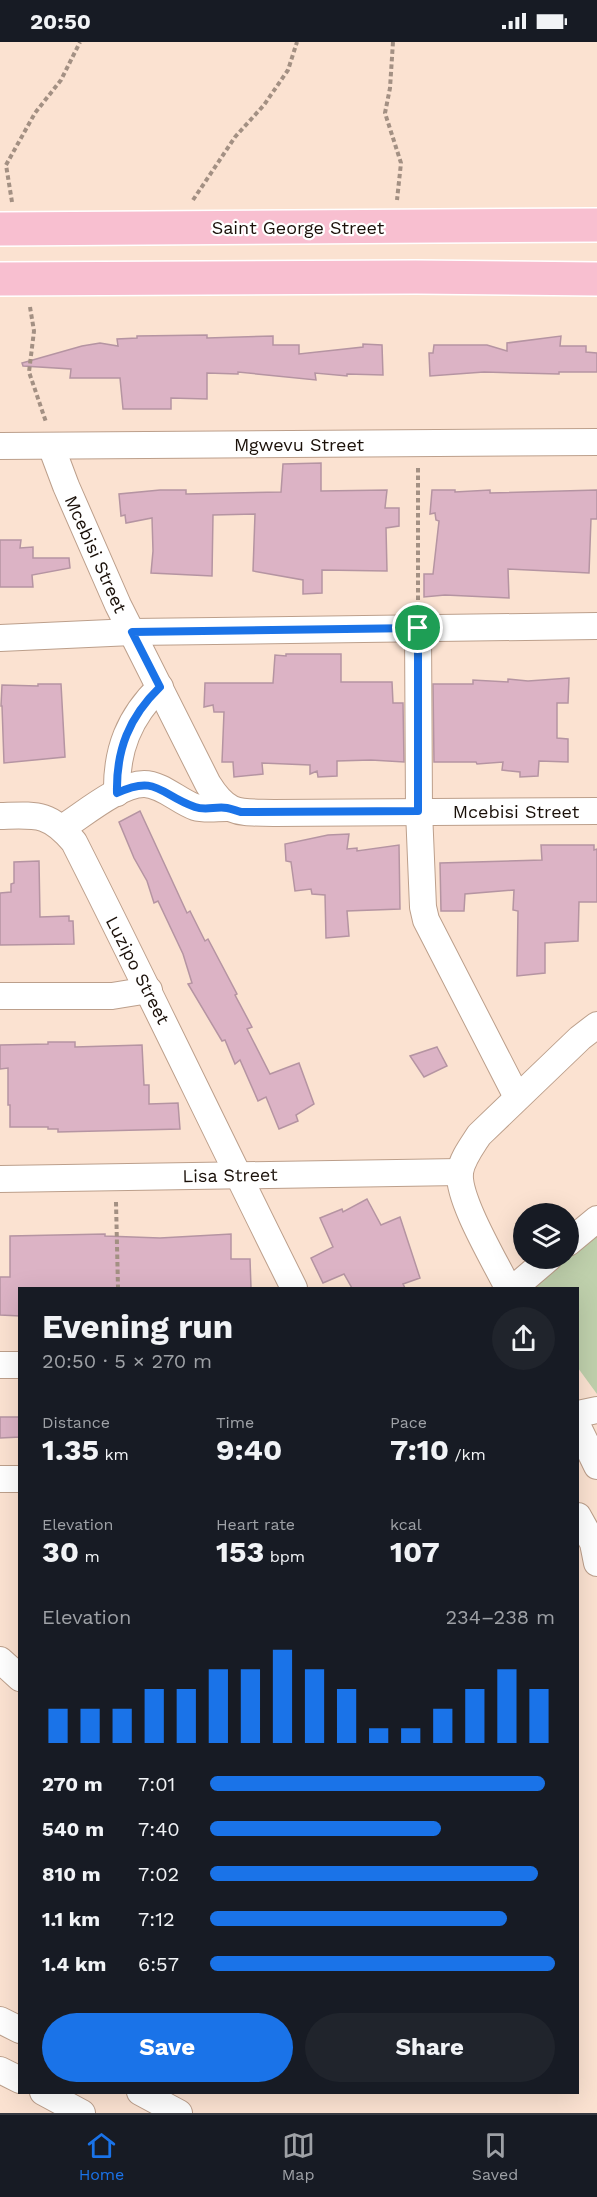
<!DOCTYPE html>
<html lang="en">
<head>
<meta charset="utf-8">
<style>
  :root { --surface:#171b24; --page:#20242c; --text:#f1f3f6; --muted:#9ea1a6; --line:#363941; --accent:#1a73e8 }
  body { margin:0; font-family:"Work Sans",sans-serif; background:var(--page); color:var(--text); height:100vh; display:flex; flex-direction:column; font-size:22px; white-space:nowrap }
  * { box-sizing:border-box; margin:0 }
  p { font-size:20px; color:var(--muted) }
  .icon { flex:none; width:33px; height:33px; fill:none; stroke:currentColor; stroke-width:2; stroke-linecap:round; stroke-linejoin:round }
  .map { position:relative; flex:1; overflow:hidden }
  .side { position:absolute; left:18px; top:1245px; width:561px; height:807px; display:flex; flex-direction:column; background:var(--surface); border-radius:0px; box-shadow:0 6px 24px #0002 }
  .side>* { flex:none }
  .controls { position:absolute; left:513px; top:1161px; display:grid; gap:12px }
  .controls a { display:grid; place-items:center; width:66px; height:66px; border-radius:50%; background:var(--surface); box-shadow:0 6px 24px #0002; font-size:30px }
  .pin { position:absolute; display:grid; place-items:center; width:51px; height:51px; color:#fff; margin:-26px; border:3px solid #fff; border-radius:50%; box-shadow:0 2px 6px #0007 }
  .round { display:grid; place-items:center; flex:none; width:63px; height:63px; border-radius:32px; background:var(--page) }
  .summary { display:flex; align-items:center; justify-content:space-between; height:102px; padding:0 24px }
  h1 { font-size:33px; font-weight:700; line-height:45px }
  .metrics { display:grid; grid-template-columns:repeat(3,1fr); gap:9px; height:102px; padding:6px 24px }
  .metrics div { display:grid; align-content:center }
  .metrics b { font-size:30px; font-weight:700 }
  .metrics small { font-size:16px; font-weight:400 }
  .metrics p { font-size:16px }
  .chart { height:168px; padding:12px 24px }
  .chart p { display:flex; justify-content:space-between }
  .chart svg { width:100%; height:108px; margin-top:6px; stroke:var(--accent); stroke-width:6 }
  .button { display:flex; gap:12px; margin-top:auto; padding:12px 24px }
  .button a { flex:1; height:69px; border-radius:36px; background:var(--accent); color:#fff; font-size:24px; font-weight:700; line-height:69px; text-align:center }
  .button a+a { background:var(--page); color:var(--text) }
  ul { padding:0 24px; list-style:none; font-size:20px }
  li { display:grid; grid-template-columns:96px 72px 1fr; align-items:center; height:45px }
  li i { height:15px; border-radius:8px; background:var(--accent) }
  .status { display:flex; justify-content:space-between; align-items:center; height:42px; padding:0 30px; background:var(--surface); direction:ltr }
  .status svg { height:16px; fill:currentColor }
  .dock { display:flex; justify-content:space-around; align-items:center; height:84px; border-top:2px solid var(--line); background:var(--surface); font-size:16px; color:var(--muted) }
  .dock a { display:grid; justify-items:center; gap:3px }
  .dock .on { color:var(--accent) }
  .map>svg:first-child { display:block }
</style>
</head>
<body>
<div class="status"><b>20:50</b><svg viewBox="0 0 49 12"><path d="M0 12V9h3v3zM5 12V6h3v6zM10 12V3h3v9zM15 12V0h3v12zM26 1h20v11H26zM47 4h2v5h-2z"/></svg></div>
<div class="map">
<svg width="597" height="2071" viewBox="0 0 597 2071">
  <rect width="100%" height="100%" fill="#fbe2d1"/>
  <path fill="#bfd0ac" d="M597,1188V1352L578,1326V1246H519L559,1217L568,1216L569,1209Z"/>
  <g fill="#dcb3c5" stroke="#b594a2" stroke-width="1.5">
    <path d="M207,293V296L273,294V303H299V312L363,305V302L382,303L383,333L347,332V334L315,331L316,338L238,330V332L207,331V357L171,356V367H123L120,336H70L71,327L23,324L22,321L82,304L100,301L118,304L117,297L137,296V294Z"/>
    <path d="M561,294L560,304H586V310L597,311V330H559V332L484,330L430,334L429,311H433L434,303H487L507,309V301Z"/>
    <path d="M321,421V449L387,448L385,466H399V484L386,486L387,529L322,528V551L303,552V538L253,529L255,472L213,473L212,534L151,531L153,509L152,476L126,481L125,473L121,474L119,452L160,448H186V452L281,450L283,422Z"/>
    <path d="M432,448H455V450L490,448V451L597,448V477H591L589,531L508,527L509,556L445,553L424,555V532H433L439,479L436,478L435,471L430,472Z"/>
    <path d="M0,498H21L20,506L33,505V516H69L70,526L32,533L33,545H0Z"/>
    <path d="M286,612H341V640H392L393,661H403L404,720L371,718L337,719V734L318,735L317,729L310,732V723L262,721L263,732L234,735L233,720H222L224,670H214L213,663L204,665L205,641H273L275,613L286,614Z"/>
    <path d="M569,636L568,661H557V696L568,697V720L539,719L538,734L520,735V730L502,728L503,720L477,722L476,720H434L433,642H473V638L508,640V637L528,639Z"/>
    <path d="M38,642H61L65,715L4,721L2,664H1L2,643L38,644Z"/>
    <path d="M140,769L187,871L190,869L205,899L208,897L237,952L235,953L252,985L247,987L270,1032L299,1021L314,1062L296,1073L298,1079L279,1087L266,1055L258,1059L240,1018L235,1022L225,998L222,999L188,942L192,941L183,912L158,859L154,861L147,839L134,816L119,780Z"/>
    <path d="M349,792L347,807L357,806V809L399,803L400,867L347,869L349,894L326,896L325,853L312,852L311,847L295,849L291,820L286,819L285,802L328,793Z"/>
    <path d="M541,803H594V808L597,807V860H579L578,899L545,901V931L517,934L518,869L513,868L514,848L465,852L464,869H441L440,821L542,818Z"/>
    <path d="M39,819L40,875L69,874V879H73L74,902L0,903V851L11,850V842L14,841V820Z"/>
    <path d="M48,1000H75V1005L142,1003L144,1043H149V1062L178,1061L180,1087L58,1090V1087H48V1085H10V1063H8V1026L0,1027V1003L48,1002Z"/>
    <path d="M437,1005L447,1024L424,1035L410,1014Z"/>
    <path d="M367,1157L381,1183L400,1175L420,1236L403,1242L405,1246H352L344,1232L323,1241L311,1216L333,1205L320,1176L342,1167L343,1170Z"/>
    <path d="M105,1192V1194L160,1196L231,1192V1217H250L251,1246H20V1274L0,1273V1235H10V1194Z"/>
    <path d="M0,1375H20V1395L0,1396Z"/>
  </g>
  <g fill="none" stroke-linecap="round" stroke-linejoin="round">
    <defs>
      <g id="minor">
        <path d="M0,404L597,400"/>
        <path d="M51,404L66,444L118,563L208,742C228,774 239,770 274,771L597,769"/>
        <path d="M418,586L419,769L423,865L426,878L517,1055"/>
        <path d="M0,596L132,590L597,584"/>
        <path d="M117,751C116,708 129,675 160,645"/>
        <path d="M0,774C36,773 49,770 74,800C149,948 220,1098 294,1246"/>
        <path d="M62,786C83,773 119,742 144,742C162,742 178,759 195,765C205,768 216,766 227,766"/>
        <path d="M0,954H112L149,948"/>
        <path d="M0,1137L460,1130"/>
        <path d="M568,1201L597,1177"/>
        <path d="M508,1246C496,1221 457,1157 460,1130C462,1117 472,1104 479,1093L580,996L597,983"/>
        <path d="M514,1246L549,1216"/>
        <path d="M0,1323H20"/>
        <path d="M578,1372L597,1368"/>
        <path d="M578,1385L597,1424"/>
        <path d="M0,1437H20"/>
        <path d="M578,1474L593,1501L597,1521"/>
        <path d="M0,1618L20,1636"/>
        <path d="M0,1978L20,1988"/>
        <path d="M0,2028L20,2038"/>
        <path d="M43,2050L82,2071"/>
        <path d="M140,2050L179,2071"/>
      </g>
      <g id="major">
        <path d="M0,187L597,183"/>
        <path d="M0,237L416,235L597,237"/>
      </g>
    </defs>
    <use href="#minor" stroke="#bc9f8b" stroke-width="28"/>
    <use href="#major" stroke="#fff" stroke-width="36"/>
    <g stroke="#a39083" stroke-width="4" stroke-dasharray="4.5 3" stroke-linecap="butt">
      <path d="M393,0L390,46L385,71L401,121L397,158"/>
      <path d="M193,158L235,95L264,63L288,28L297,0"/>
      <path d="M12,160L6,123L35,71L61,38L80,0"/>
      <path d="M30,265L34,289L29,330L46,380"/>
      <path d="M418,426V562"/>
      <path d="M116,1160L118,1246"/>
    </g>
    <use href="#minor" stroke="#fff" stroke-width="26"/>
    <use href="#major" stroke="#f8bfd0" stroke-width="33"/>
  </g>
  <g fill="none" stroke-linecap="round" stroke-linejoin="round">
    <defs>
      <path id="route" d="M418,586V769L241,770C237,769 232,767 227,766C216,764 206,769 195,765C160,753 157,732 117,751C116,708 129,675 160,645L132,590Z"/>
    </defs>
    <use href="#route" stroke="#fff" stroke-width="12"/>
    <use href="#route" stroke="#1a73e8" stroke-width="8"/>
  </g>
  <g text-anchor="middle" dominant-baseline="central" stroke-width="4.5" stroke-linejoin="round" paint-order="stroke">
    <g font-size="18" fill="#1a1009" stroke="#fff">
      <text x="298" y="185">Saint George Street</text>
      <text x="299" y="402">Mgwevu Street</text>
      <text transform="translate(96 512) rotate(66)">Mcebisi Street</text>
      <text x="516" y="769">Mcebisi Street</text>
      <text transform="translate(138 928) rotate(63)">Luzipo Street</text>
      <text transform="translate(230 1133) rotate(-1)">Lisa Street</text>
    </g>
  </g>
</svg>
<div class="controls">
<a><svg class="icon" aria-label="layers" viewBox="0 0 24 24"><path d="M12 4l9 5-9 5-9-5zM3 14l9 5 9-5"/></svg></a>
</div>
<div class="pin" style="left:418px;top:586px;background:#1e9e55"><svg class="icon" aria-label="arrive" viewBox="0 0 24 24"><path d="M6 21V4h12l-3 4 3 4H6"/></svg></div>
<section class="side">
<div class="summary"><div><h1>Evening run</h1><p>20:50 · 5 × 270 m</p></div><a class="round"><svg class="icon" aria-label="share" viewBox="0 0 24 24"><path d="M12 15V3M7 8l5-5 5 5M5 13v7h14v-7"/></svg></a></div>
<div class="metrics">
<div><p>Distance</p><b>1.35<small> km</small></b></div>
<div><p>Time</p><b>9:40</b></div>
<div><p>Pace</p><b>7:10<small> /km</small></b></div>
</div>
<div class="metrics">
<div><p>Elevation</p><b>30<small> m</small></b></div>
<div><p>Heart rate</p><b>153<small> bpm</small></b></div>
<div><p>kcal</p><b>107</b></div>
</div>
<div class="chart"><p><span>Elevation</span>234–238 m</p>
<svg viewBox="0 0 160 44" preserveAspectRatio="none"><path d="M5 44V30M15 44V30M25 44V30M35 44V22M45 44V22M55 44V14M65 44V14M75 44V6M85 44V14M95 44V22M105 44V38M115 44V38M125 44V30M135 44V22M145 44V14M155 44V22"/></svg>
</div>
<ul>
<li><b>270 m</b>7:01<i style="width:97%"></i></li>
<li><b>540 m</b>7:40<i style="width:67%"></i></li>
<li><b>810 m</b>7:02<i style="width:95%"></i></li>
<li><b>1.1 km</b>7:12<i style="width:86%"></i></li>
<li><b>1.4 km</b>6:57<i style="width:100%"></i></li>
</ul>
<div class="button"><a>Save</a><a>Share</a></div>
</section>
</div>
<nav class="dock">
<a class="on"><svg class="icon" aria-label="home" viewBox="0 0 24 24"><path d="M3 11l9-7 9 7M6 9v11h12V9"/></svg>Home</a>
<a><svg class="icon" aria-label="map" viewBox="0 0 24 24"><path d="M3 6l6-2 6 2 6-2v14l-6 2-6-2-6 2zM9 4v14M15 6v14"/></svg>Map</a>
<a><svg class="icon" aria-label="saved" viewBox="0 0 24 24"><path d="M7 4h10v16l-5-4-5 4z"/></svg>Saved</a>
</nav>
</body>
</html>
